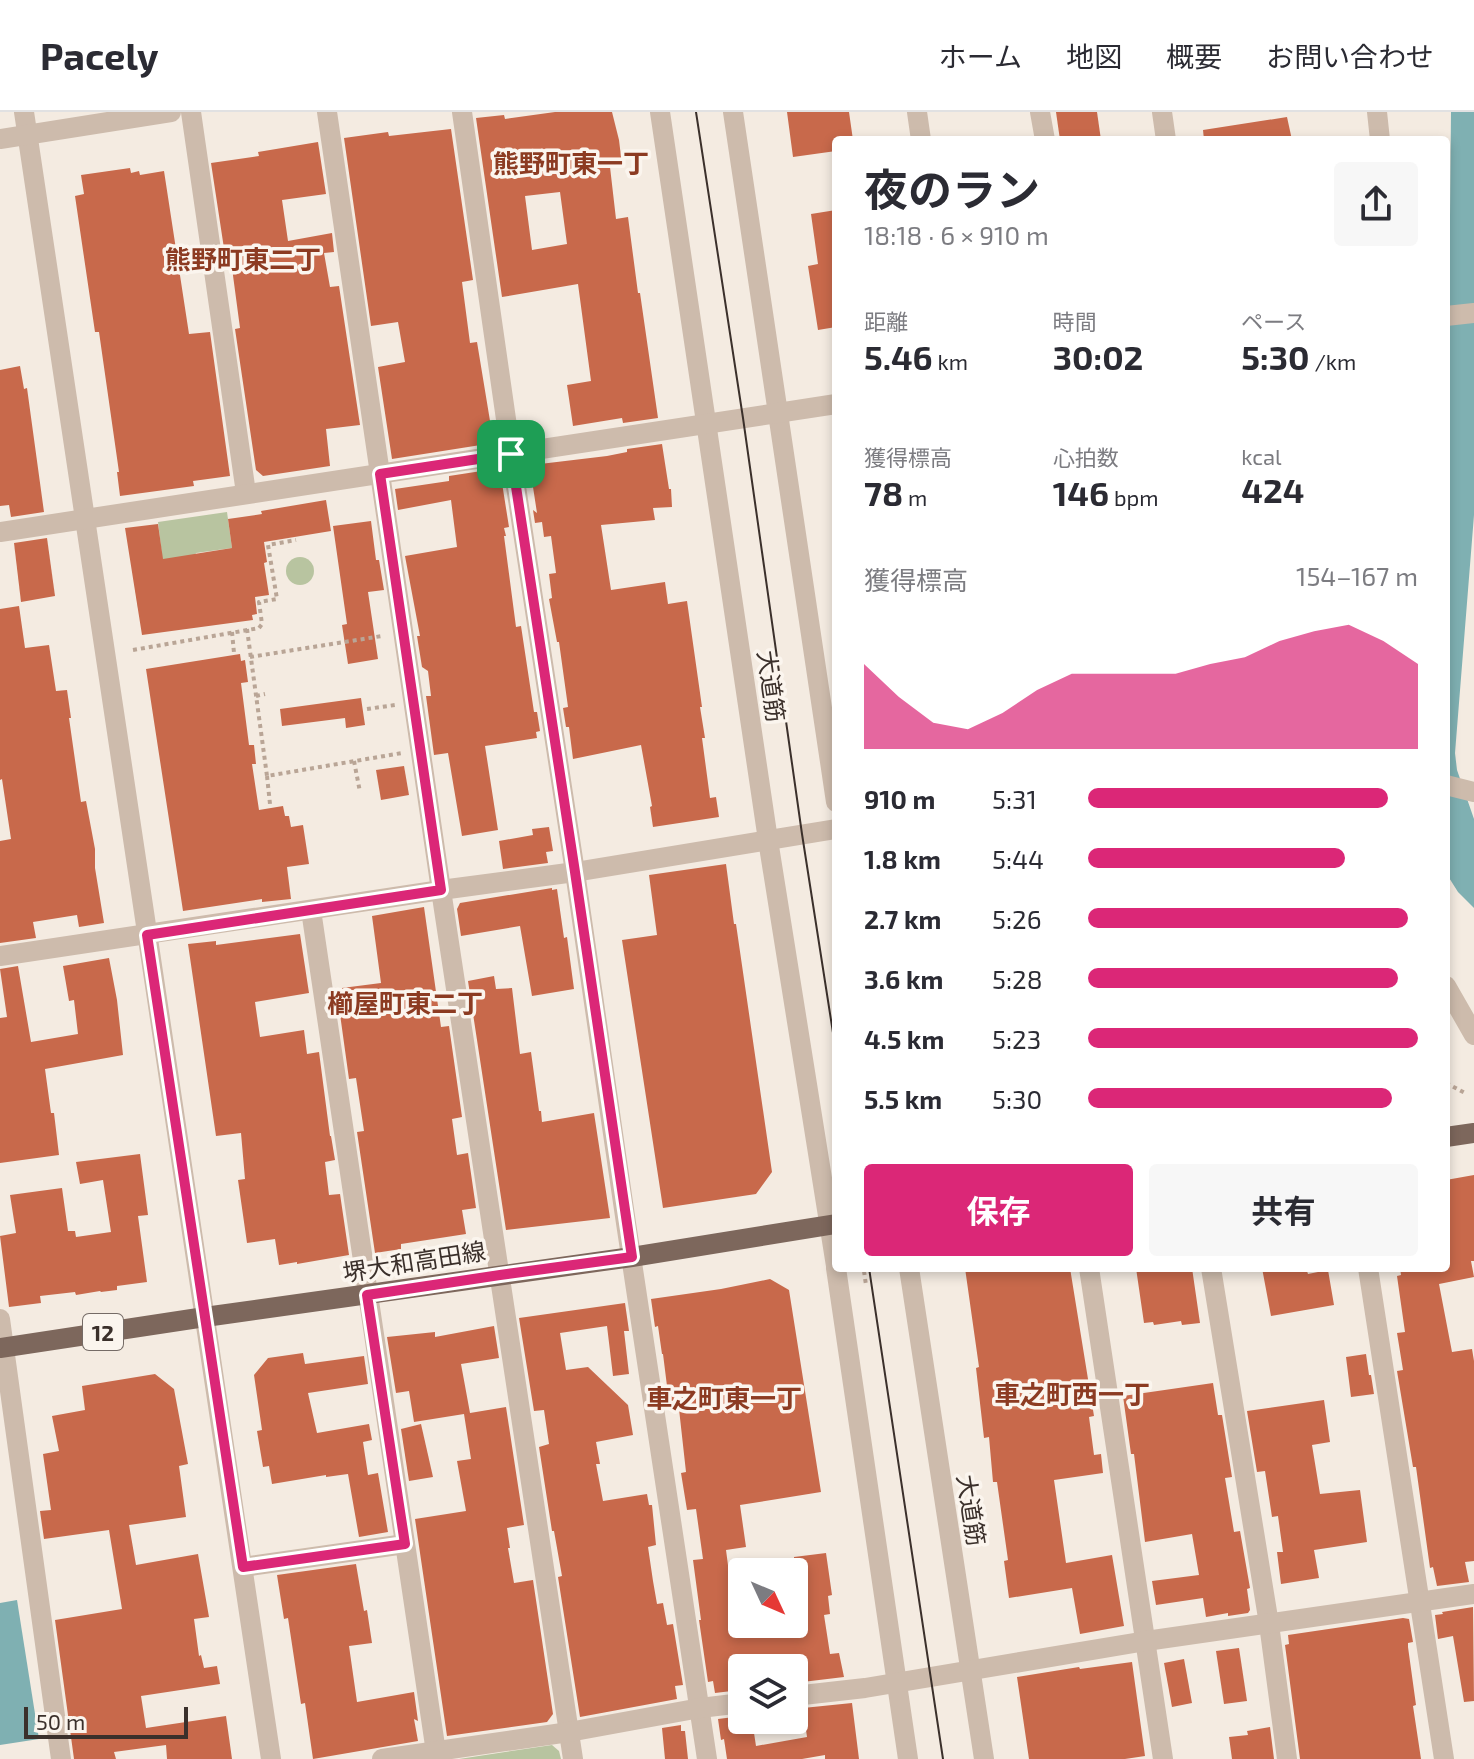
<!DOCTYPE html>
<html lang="ja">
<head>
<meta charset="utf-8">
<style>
  :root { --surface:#fff; --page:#f7f7f7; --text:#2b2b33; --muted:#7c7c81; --line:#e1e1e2; --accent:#db2777 }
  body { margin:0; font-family:"Exo 2","Noto Sans JP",sans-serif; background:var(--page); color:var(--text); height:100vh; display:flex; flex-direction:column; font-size:30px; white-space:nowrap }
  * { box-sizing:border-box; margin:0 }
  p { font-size:26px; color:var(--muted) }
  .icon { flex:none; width:44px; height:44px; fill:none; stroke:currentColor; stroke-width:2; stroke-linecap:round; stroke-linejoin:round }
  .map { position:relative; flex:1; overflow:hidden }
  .sheet { position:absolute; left:832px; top:24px; width:618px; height:1136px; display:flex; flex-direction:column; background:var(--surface); border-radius:8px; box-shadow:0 4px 12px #0003 }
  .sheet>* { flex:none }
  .needle { width:52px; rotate:134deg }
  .tools { position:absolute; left:728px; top:1446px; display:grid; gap:16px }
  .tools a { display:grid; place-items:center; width:80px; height:80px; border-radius:8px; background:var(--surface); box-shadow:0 4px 12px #0003; font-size:40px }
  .scale { position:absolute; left:24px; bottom:20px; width:164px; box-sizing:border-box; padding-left:8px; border:4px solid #3b302b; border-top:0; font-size:22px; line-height:28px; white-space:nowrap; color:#3b302b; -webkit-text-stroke:6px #fbf5ee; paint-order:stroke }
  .pin { position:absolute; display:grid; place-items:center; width:68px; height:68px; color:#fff; margin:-34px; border-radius:16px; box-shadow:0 4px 12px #0006 }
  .round { display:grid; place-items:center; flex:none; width:84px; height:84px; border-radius:8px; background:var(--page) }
  .headline { display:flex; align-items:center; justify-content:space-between; height:136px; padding:0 32px }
  h1 { font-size:44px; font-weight:700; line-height:60px }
  .metrics { display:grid; grid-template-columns:repeat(3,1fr); gap:12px; height:136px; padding:8px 32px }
  .metrics div { display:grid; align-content:center }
  .metrics b { font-size:34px; font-weight:700 }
  .metrics small { font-size:22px; font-weight:400 }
  .metrics p { font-size:22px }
  .chart { height:224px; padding:16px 32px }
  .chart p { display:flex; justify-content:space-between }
  .chart svg { width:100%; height:144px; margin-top:8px; fill:var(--accent); opacity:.7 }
  .action { display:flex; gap:16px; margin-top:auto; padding:16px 32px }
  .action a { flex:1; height:92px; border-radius:8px; background:var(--accent); color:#fff; font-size:32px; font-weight:700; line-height:92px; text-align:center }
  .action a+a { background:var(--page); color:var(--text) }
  ul { padding:0 32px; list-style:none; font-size:26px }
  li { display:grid; grid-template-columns:128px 96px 1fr; align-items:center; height:60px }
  li i { height:20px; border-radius:10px; background:var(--accent) }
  header { display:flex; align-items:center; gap:48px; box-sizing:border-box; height:112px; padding:0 40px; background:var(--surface); border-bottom:2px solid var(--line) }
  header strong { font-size:38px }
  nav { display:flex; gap:44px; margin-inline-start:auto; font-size:28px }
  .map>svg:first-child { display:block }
</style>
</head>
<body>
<header>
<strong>Pacely</strong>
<nav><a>ホーム</a><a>地図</a><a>概要</a><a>お問い合わせ</a></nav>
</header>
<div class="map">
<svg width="1474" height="1647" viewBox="0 0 1474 1647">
  <rect width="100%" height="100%" fill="#f4ebe1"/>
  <g fill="#b8c4a0">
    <path d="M227,400L232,436L196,441L170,491L138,496L131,447L162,443L158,410Z"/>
    <circle cx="300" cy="459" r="14"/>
    <path d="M552,1633L559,1639L561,1647H459Z"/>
  </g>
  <g fill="#7fb0b2">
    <path d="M1451,0H1474V403L1455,641L1457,658L1474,707V796L1458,780L1446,761V139L1450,104Z"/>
    <path d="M17,1488L39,1627L0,1633V1491Z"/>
  </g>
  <g fill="#c8694b" fill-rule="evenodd">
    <path d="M555,0H612L619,28L622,53L610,55L616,107L628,105L638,181H640L658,306L623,311L622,306L573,314L567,273L591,269L578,172L502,185L476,6L504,3L505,7ZM560,80L567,132L532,138L525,84Z"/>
    <path d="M787,0H849L853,28H836V39L793,45Z"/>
    <path d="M1056,0H1097L1101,28H1060Z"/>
    <path d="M1287,5L1292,28H1204L1203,18Z"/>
    <path d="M451,17L473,168L462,170L470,231L477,230L492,321L487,332L392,347L378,255L405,250L398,210L371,214L344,26L388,20L389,24Z"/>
    <path d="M318,30L326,82L282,88L288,129L332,121L334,140L324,141L330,175L339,174L360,313L326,317L330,354L263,364L256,358L235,217L240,216L232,156H227L211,51L259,44L258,40Z"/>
    <path d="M130,56L131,61L139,59L140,63L164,59L189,222L210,220L230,364L193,369L194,374L120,384L117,360H119L99,220H95L75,84L84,82L81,63Z"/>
    <path d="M836,98V215L818,218L808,154L818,152L811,102Z"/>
    <path d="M20,254L24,277L27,276L44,400L11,405L9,393L0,394V258Z"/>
    <path d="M662,332L669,377H671L672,395L653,396L655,408L601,413L611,478L665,470L668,492L687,489L702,595H700L705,626H702L710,686L716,685L719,705L653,715L650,695L652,694L641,633L573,647L569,615H566L563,596L568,595L559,530H557L549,487L552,486L549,462L556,461L551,424L544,425L542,410L535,411L533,398L537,401L531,362L540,352L607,344L627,340V337Z"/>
    <path d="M488,358L502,371L509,415L504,416L506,424H504L516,515L521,514L534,600H537L540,619L536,620L537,626L485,634L498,718L462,724L448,641L434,643L426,584H431L428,559L422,555L417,524H420L405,444L457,435L451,388L398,398L395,377L449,369V364Z"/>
    <path d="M326,388L331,419L264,430L267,450L264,451L269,483L255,485L257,502L252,503L253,508L142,523L125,416L158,412L163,447L232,436L228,407L262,402L261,399Z"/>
    <path d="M371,409L376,448H379L384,478L368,480L378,547L348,552L342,513L347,512L333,414Z"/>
    <path d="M47,426L55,484L21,490L14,431Z"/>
    <path d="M19,494L25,536L49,533L56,579L67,578L71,606H69L81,690L86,689L95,737V756L104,811L79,815L77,803L33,810L36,826L0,831V729L11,727L2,667L0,668V497Z"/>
    <path d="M240,542L241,549L245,548L248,570L241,571L249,633H254L256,652H252L259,698L283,694L285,704H289L291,715L303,713L309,752L287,755L291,787L262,790V787L183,799L146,557Z"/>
    <path d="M361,586L365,613L346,616L345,606L282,614L280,597Z"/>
    <path d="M404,654L409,683L381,688L376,658Z"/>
    <path d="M549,715L553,739L546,740L548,751L503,757L499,729L533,723L532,717Z"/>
    <path d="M726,752L734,812H736L772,1060L756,1082L663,1096L622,828L657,823L649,763Z"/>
    <path d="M552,776V778L557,777L564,826L567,825L574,877L532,884L520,814L461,824L457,797L460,791Z"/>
    <path d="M424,795L441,915L449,914L462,1005L452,1007L457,1043L468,1041L476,1096L462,1098L466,1122L401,1132V1137L375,1141L357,1020L364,1019L356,966L349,967L340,902L346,901L342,876L381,871L372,804Z"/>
    <path d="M300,822L309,881L255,890L260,925L304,918L307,942L319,940L330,1024H331L335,1048L325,1050L329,1083L340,1082L349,1143L297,1152V1150L279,1153L275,1127L247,1131L238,1068L245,1067L241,1021L216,1024L188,832L216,829V833Z"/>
    <path d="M109,846L117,888L123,943L45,957L51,1001H54L59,1043L0,1051V906L7,905L0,857L18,854L31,930L78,922L74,888L69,889L63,854Z"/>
    <path d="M494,864L496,877L512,876L520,942L531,940L539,999H541L542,1010L594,1001L610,1106L506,1118L468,869Z"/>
    <path d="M140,1042L148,1103L138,1104L147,1170L117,1174V1178L101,1180L100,1179L76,1183L75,1180L40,1184L41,1191L9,1195L0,1124L16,1121L10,1083L62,1076L68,1119H75L76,1125L111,1120L103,1068L80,1072L76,1050Z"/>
    <path d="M1474,1063V1149H1471L1474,1165L1439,1172L1452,1240L1472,1237L1474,1249V1449L1465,1450L1469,1470L1437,1474L1433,1455L1430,1456L1416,1355H1413L1397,1259L1403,1258L1397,1221L1405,1220L1397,1164L1401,1163L1400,1156H1446V1068Z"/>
    <path d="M965,1156H1070L1094,1304L1089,1305L1094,1343L1101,1342L1103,1361L1054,1368L1066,1451L1112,1443L1124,1514L1080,1522L1072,1476L1009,1486L1004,1449L1008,1448L997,1370H993L989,1325L984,1326L976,1256L979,1255Z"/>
    <path d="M1136,1156H1192L1200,1211L1182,1213L1181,1209L1154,1213L1153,1210L1144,1211Z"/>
    <path d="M1262,1156H1306L1308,1162L1328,1158L1334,1193L1271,1204Z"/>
    <path d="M770,1167L789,1178L821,1380L740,1393L746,1435L726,1438L731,1476L742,1475V1512H794V1445L826,1441L832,1483L828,1484L830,1502L824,1503L830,1542L839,1541L844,1565L794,1571V1556H738L740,1578L715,1581L713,1569L708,1570L699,1508H701L693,1448L703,1447L696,1397L687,1398L681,1361L686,1360L679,1297L670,1298L663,1242H662L658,1214L655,1215L651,1187L721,1177Z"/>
    <path d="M625,1191L629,1219H624L629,1262L613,1264L607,1214L560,1221L566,1258L588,1255L628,1293L633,1323L596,1330L600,1352H596L603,1389L647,1382L649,1393H652L656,1433L648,1435L653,1469L657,1492L663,1491L667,1513L673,1512L683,1573L675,1574L677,1587L580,1605L558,1465L562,1464L554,1419H552L539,1335L549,1332L544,1298L534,1299L519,1206Z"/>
    <path d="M494,1214L499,1246L461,1252L470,1301L506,1295L524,1413L507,1416L510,1436H508L514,1471L533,1468L553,1602L547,1610L447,1624L415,1407L466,1399L457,1349L471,1347L464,1302L414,1310L409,1279L396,1281L387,1225L435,1220V1225Z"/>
    <path d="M303,1241L305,1252L364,1244L368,1272L308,1281L317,1321L369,1312L372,1328L363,1330L368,1363L378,1361L388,1420L359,1425L348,1362L326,1365V1363L272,1372L269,1354L263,1355L257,1319L262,1318L254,1263L268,1246Z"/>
    <path d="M1366,1242L1369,1263H1371L1374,1282L1351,1285L1346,1245Z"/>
    <path d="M155,1262L174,1277L188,1352L179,1354L186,1405L129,1413L136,1453L198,1442L209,1505L194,1507L199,1544L201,1543L204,1556L217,1554L220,1572L141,1584L146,1616L226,1604L232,1647H167L166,1633L114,1640L116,1647H74L55,1508L122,1497L109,1418L44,1427L40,1399L51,1398L43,1342L59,1339L52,1304L85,1298L82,1274Z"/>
    <path d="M1213,1271L1218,1303H1222L1232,1365L1225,1366L1234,1420L1240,1419L1250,1476L1247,1477L1250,1498L1248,1501L1228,1504V1501L1206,1505L1203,1486L1156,1493L1152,1469L1199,1463L1192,1422L1145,1430L1134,1342H1131L1123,1284Z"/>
    <path d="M1324,1288L1330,1330L1312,1333L1320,1382L1360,1378L1367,1430L1314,1438L1319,1466L1281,1472L1277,1440H1283L1278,1404L1272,1405L1265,1359L1257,1360L1247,1299Z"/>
    <path d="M421,1312L433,1365L409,1369L401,1317Z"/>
    <path d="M356,1452L364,1499L367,1498L372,1531L349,1534L357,1590L414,1580L418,1609L414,1607L418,1629L313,1647L305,1591L301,1592L288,1506L284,1507L277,1463Z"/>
    <path d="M1473,1495L1474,1589L1464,1590L1453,1524L1438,1527L1435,1503L1443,1502L1442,1500Z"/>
    <path d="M1403,1506L1409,1507L1413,1530L1408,1531V1535L1416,1593L1413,1594L1421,1647H1300L1285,1533L1289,1532L1288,1523Z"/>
    <path d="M1239,1536L1247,1589L1224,1592L1216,1539Z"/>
    <path d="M1184,1547L1192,1591L1172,1595L1164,1551Z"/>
    <path d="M1132,1550L1145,1644L1125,1647H1029L1017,1565L1079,1555L1080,1557Z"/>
    <path d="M852,1591L859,1647H825V1643L802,1647H727L724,1627L721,1628L718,1607L742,1604L744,1610L752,1608L756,1634L807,1625L803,1596Z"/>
    <path d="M681,1613V1619H685L688,1647H665L662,1616Z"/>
    <path d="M1270,1615L1274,1647H1232L1229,1625L1248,1623L1247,1619Z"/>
  </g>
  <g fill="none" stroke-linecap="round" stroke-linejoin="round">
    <g stroke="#b9a596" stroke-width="4" stroke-dasharray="4 4" stroke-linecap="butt">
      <path d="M247,517L267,664L402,641"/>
      <path d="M232,520L234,541"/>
      <path d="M133,538L259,516L262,512L259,490L277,487L268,433L296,428"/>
      <path d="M250,545L382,524"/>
      <path d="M256,584L265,582"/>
      <path d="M367,597L395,593"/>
      <path d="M354,649L360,680"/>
      <path d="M267,664L270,692"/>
      <path d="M1446,971L1465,981"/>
      <path d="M864,1159L866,1173"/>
    </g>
    <g stroke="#cdbbac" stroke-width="20">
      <path d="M24,0L271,1647"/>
      <path d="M191,0L246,381"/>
      <path d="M327,0L441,778L573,1647"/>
      <path d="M462,0L511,342L575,760L626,1111L707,1647"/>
      <path d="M660,0L768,728L836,1154"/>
      <path d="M733,0L836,690"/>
      <path d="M917,0L921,28"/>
      <path d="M1040,0L1045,28"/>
      <path d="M1162,0L1166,28"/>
      <path d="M1377,0L1380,28"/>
      <path d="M0,27L171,0"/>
      <path d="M1446,204L1474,201"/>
      <path d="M0,420L836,292"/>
      <path d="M1446,673L1474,680"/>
      <path d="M311,798L437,1647"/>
      <path d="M0,844L441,778L575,760L836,717"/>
      <path d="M1446,874L1474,923"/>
      <path d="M836,1156L908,1647"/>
      <path d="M909,1156L984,1647"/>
      <path d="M1089,1156L1163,1647"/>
      <path d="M1211,1156L1269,1512L1287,1647"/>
      <path d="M1368,1156L1444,1647"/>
      <path d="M0,1207L61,1647"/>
      <path d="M243,1455L405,1432"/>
      <path d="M794,1584L865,1576L1146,1529L1474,1482"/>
      <path d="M382,1647L569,1620L700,1596L742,1591"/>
    </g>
    <g stroke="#7d675c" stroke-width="20">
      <path d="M1446,1025L1474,1021"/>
      <path d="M0,1236L205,1205L632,1145L836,1112"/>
    </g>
    <g stroke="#3b302b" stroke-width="2">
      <path d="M696,0L743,306L802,722L836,940"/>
      <path d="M869,1156L943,1647"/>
    </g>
  </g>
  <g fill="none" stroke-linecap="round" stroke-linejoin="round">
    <defs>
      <path id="route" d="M511,342L575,760L632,1145L500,1163L367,1183L405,1432L243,1455L147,823L441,778L380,362Z"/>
    </defs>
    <use href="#route" stroke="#fff" stroke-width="16"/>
    <use href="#route" stroke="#db2777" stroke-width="10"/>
  </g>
  <g text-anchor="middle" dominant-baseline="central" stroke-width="7" stroke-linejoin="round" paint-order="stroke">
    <rect fill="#fbf5ee" stroke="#756b66" stroke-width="2" x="83" y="1202" width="40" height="36" rx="6"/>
    <g font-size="22" font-weight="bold" fill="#3b302b">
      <text x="103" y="1220">12</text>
    </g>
    <g font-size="24" fill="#3b302b" stroke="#fbf5ee">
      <text transform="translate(772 574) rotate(82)">大道筋</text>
      <text transform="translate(414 1149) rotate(-9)">堺大和高田線</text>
      <text transform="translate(972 1398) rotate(81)">大道筋</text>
    </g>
    <g font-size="26" font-weight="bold" fill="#8c3b22" stroke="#fbf5ee">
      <text x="571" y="50">熊野町東一丁</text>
      <text x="243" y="146">熊野町東二丁</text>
      <text x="405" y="890">櫛屋町東二丁</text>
      <text x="1072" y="1281">車之町西一丁</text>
      <text x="724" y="1285">車之町東一丁</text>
    </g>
  </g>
</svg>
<div class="tools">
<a><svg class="needle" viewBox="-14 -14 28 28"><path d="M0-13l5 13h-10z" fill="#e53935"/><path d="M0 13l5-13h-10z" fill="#7c7c81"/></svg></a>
<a><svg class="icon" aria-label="layers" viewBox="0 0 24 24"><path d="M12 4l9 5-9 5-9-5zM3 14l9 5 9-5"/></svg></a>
</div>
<div class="scale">50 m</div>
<div class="pin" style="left:511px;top:342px;background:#1e9e55"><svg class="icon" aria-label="arrive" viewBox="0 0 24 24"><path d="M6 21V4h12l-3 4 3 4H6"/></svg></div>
<section class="sheet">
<div class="headline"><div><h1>夜のラン</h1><p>18:18 · 6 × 910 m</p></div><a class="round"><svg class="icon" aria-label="share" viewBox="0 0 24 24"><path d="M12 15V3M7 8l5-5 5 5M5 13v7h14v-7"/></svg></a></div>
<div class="metrics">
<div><p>距離</p><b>5.46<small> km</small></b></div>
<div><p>時間</p><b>30:02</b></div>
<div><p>ペース</p><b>5:30<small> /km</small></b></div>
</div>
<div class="metrics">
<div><p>獲得標高</p><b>78<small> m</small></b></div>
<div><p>心拍数</p><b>146<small> bpm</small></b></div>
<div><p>kcal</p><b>424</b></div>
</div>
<div class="chart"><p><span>獲得標高</span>154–167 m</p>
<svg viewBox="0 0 160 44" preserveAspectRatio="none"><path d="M0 44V18L10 28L20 36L30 38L40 33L50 26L60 21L70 21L80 21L90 21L100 18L110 16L120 11L130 8L140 6L150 11L160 18V44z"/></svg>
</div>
<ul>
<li><b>910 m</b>5:31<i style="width:91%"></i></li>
<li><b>1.8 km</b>5:44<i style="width:78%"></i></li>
<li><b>2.7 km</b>5:26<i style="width:97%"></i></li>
<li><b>3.6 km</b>5:28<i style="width:94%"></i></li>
<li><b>4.5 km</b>5:23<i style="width:100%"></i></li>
<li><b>5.5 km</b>5:30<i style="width:92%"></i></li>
</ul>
<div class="action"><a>保存</a><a>共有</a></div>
</section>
</div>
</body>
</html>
